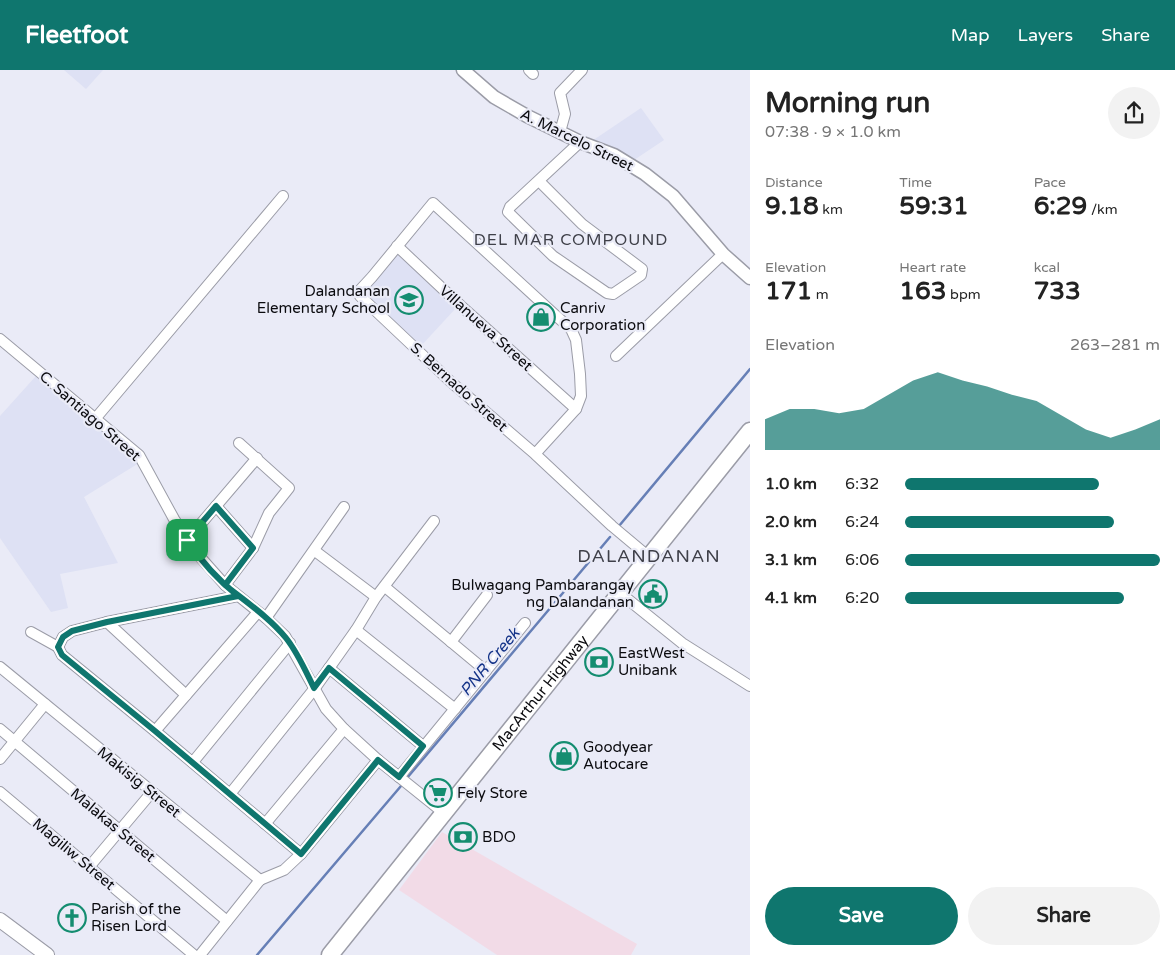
<!DOCTYPE html>
<html lang="en">
<head>
<meta charset="utf-8">
<style>
  :root { --surface:#fff; --page:#f2f2f2; --text:#222; --muted:#767676; --accent:#0f766e }
  body { margin:0; font-family:"Varela Round",sans-serif; background:var(--page); color:var(--text); height:100vh; display:flex; flex-direction:column; font-size:19px; white-space:nowrap }
  * { box-sizing:border-box; margin:0 }
  p { font-size:16px; color:var(--muted) }
  .icon { flex:none; width:28px; height:28px; fill:none; stroke:currentColor; stroke-width:2; stroke-linecap:round; stroke-linejoin:round }
  .map { position:relative; flex:1; overflow:hidden }
  .sheet { display:flex; flex-direction:column; background:var(--surface); width:425px }
  .sheet>* { flex:none }
  .pin { position:absolute; display:grid; place-items:center; width:42px; height:42px; color:#fff; margin:-21px; border-radius:10px; box-shadow:0 2px 8px #0006 }
  .round { display:grid; place-items:center; flex:none; width:52px; height:52px; border-radius:26px; background:var(--page) }
  .head { display:flex; align-items:center; justify-content:space-between; height:85px; padding:0 15px }
  h1 { font-size:28px; font-weight:700; line-height:38px }
  .figures { display:grid; grid-template-columns:repeat(3,1fr); gap:8px; height:85px; padding:5px 15px }
  .figures div { display:grid; align-content:center }
  .figures b { font-size:25px; font-weight:700 }
  .figures small { font-size:14px; font-weight:400 }
  .figures p { font-size:14px }
  .chart { height:140px; padding:10px 15px }
  .chart p { display:flex; justify-content:space-between }
  .chart svg { width:100%; height:90px; margin-top:5px; fill:var(--accent); opacity:.7 }
  .button { display:flex; gap:10px; margin-top:auto; padding:10px 15px }
  .button a { flex:1; height:58px; border-radius:30px; background:var(--accent); color:#fff; font-size:20px; font-weight:700; line-height:58px; text-align:center }
  .button a+a { background:var(--page); color:var(--text) }
  ul { padding:0 15px; list-style:none; font-size:16px }
  li { display:grid; grid-template-columns:80px 60px 1fr; align-items:center; height:38px }
  li i { height:12px; border-radius:6px; background:var(--accent) }
  header { display:flex; align-items:center; gap:30px; box-sizing:border-box; height:70px; padding:0 25px; background:var(--accent); color:#fff }
  header strong { font-size:24px }
  nav { display:flex; gap:28px; margin-inline-start:auto; font-size:18px }
  main { display:flex; flex:1; min-height:0 }
  .map>svg:first-child { display:block }
</style>
</head>
<body>
<header>
<strong>Fleetfoot</strong>
<nav><a>Map</a><a>Layers</a><a>Share</a></nav>
</header>
<main>
<div class="map">
<svg width="750" height="885" viewBox="0 0 750 885">
  <rect width="100%" height="100%" fill="#eaebf7"/>
  <path fill="#f2dbe7" d="M442,762L637,874L631,885H497L399,820Z"/>
  <g fill="#dee1f4">
    <path d="M64,0H103L86,19Z"/>
    <path d="M641,38L664,70L634,90L592,71Z"/>
    <path d="M396,183L456,238L420,277L361,223Z"/>
    <path d="M36,306L139,393L84,427L118,493L60,504L68,538L51,542L0,468V346Z"/>
  </g>
  <g fill="none" stroke-linecap="round" stroke-linejoin="round">
    <g stroke="#667fb6" stroke-width="2.5">
      <path d="M619,456L750,299"/>
      <path d="M407,708L610,467"/>
      <path d="M257,885L401,716"/>
    </g>
    <defs>
      <g id="minor">
        <path d="M529,0L533,4"/>
        <path d="M560,62L565,44L560,23L582,0"/>
        <path d="M539,111L582,154L642,199L641,205L613,224L607,223L553,186L508,142L510,137L580,72"/>
        <path d="M397,176L461,236L576,339"/>
        <path d="M0,269L139,385L174,449L193,479L225,515L266,548L285,566L326,639L344,659L378,690L444,743"/>
        <path d="M616,286L723,184"/>
        <path d="M95,349L283,126"/>
        <path d="M535,384L576,339L581,326L580,304L576,270L571,259L554,244L433,133L372,207L360,220L358,223L360,226L451,312L535,384L612,456L649,487"/>
        <path d="M216,436L253,478"/>
        <path d="M187,470L257,388"/>
        <path d="M315,481L376,527"/>
        <path d="M225,515L253,478L269,443L289,418L239,373"/>
        <path d="M385,517L486,601"/>
        <path d="M620,523L682,573L750,616"/>
        <path d="M266,548L344,437"/>
        <path d="M107,552L186,625"/>
        <path d="M356,560L455,639"/>
        <path d="M31,562L58,577"/>
        <path d="M451,572L487,525"/>
        <path d="M58,577L62,585L155,661L301,784"/>
        <path d="M58,577L63,567L72,561L107,552L238,526"/>
        <path d="M0,597L260,810"/>
        <path d="M329,598L423,676"/>
        <path d="M0,659L227,851"/>
        <path d="M155,661L258,542"/>
        <path d="M0,689L45,634"/>
        <path d="M193,692L290,573"/>
        <path d="M399,707L525,553"/>
        <path d="M0,722L194,885"/>
        <path d="M230,724L315,618L356,560L376,527L434,451"/>
        <path d="M265,754L344,659"/>
        <path d="M89,797L152,722"/>
        <path d="M260,810L284,800L301,784L378,690"/>
        <path d="M200,885L260,810"/>
      </g>
      <path id="tertiary" d="M463,0L494,27L527,46L580,72L614,85L645,104L673,126L723,184L750,208"/>
      <path id="secondary" d="M0,850L47,885"/>
      <g id="trunk">
        <path id="s1" d="M330,885L750,361"/>
      </g>
    </defs>
    <use href="#minor" stroke="#9b9ca7" stroke-width="12"/>
    <use href="#tertiary" stroke="#9b9ca7" stroke-width="15"/>
    <use href="#secondary" stroke="#9b9ca7" stroke-width="16"/>
    <use href="#trunk" stroke="#9b9ca7" stroke-width="19"/>
    <use href="#minor" stroke="#fff" stroke-width="10"/>
    <use href="#tertiary" stroke="#fff" stroke-width="12"/>
    <use href="#secondary" stroke="#fff" stroke-width="14"/>
    <use href="#trunk" stroke="#fff" stroke-width="16"/>
  </g>
  <g fill="none" stroke-linecap="round" stroke-linejoin="round">
    <defs>
      <path id="route" d="M187,470C201,491 218,510 238,526L107,552L72,561L63,567L58,577L62,585L155,661L301,784L378,690L399,707L423,676L329,598L314,618C306,602 298,583 286,568C270,548 245,531 225,515L253,478L216,436L187,470"/>
    </defs>
    <use href="#route" stroke="#fff" stroke-width="10"/>
    <use href="#route" stroke="#0f766e" stroke-width="6"/>
  </g>
  <defs>
    <symbol id="school-ring" viewBox="-11 -11 22 22"><circle r="9.5" fill="#eaebf7" stroke="#148d70" stroke-width="1.5"/><path d="M0-5L7-2L0 1L-7-2ZM-4 1L0 2.5L4 1V4Q0 6-4 4Z" fill="#148d70"/></symbol>
    <symbol id="shop-ring" viewBox="-11 -11 22 22"><circle r="9.5" fill="#eaebf7" stroke="#148d70" stroke-width="1.5"/><path d="M-5-2.5h2.3a2.7 3.5 0 0 1 5.4 0H5L5.5 6h-11ZM-1.5-2.5h3a1.5 2.3 0 0 0-3 0Z" fill="#148d70"/></symbol>
    <symbol id="civic-ring" viewBox="-11 -11 22 22"><circle r="9.5" fill="#eaebf7" stroke="#148d70" stroke-width="1.5"/><path d="M-.6-6.5H3V-4.5H.6V-3L4-1V1h2V6H-6V1h2V-1L-.6-3ZM-1.2 2.5V6h2.4V2.5Z" fill="#148d70"/></symbol>
    <symbol id="bank-ring" viewBox="-11 -11 22 22"><circle r="9.5" fill="#eaebf7" stroke="#148d70" stroke-width="1.5"/><path d="M-6-4H6V4H-6ZM0-2.3a2.3 2.3 0 1 0 0 4.6a2.3 2.3 0 1 0 0-4.6Z" fill="#148d70"/></symbol>
    <symbol id="supermarket-ring" viewBox="-11 -11 22 22"><circle r="9.5" fill="#eaebf7" stroke="#148d70" stroke-width="1.5"/><path d="M-6-5.5h2.5l.6 2H6L4.5 2H-2.5L-4.4-4H-6ZM-1.5 3.2a1.3 1.3 0 1 0 .1 0ZM3 3.2a1.3 1.3 0 1 0 .1 0Z" fill="#148d70"/></symbol>
    <symbol id="church-ring" viewBox="-11 -11 22 22"><circle r="9.5" fill="#eaebf7" stroke="#148d70" stroke-width="1.5"/><path d="M-1.2-6h2.4v3.5h3.3v2.4h-3.3V6h-2.4V-.1h-3.3v-2.4h3.3Z" fill="#148d70"/></symbol>
  </defs>
  <g fill-rule="evenodd">
    <use href="#school-ring" x="393" y="214" width="32" height="32"/>
    <use href="#shop-ring" x="525" y="231" width="32" height="32"/>
    <use href="#civic-ring" x="637" y="508" width="32" height="32"/>
    <use href="#bank-ring" x="583" y="576" width="32" height="32"/>
    <use href="#shop-ring" x="548" y="670" width="32" height="32"/>
    <use href="#supermarket-ring" x="422" y="707" width="32" height="32"/>
    <use href="#bank-ring" x="447" y="751" width="32" height="32"/>
    <use href="#church-ring" x="56" y="832" width="32" height="32"/>
  </g>
  <g text-anchor="middle" dominant-baseline="central" stroke-width="4.5" stroke-linejoin="round" paint-order="stroke">
    <g font-size="15" fill="#0b0b0f" stroke="#eaebf7">
      <text transform="translate(577 70) rotate(26)">A. Marcelo Street</text>
      <text transform="translate(486 258) rotate(42)">Villanueva Street</text>
      <text transform="translate(459 317) rotate(42)">S. Bernado Street</text>
      <text transform="translate(90 346) rotate(41)">C. Santiago Street</text>
      <text stroke="none"><textPath href="#s1" startOffset="336">MacArthur Highway</textPath></text>
      <text transform="translate(139 712) rotate(39)">Makisig Street</text>
      <text transform="translate(113 755) rotate(40)">Malakas Street</text>
      <text transform="translate(74 784) rotate(40)">Magiliw Street</text>
    </g>
    <g font-size="15" fill="#0b0b0f" stroke="#eaebf7" text-anchor="start">
      <text x="390" y="221" text-anchor="end">Dalandanan<tspan x="390" dy="17">Elementary School</tspan></text>
      <text x="560" y="238">Canriv<tspan x="560" dy="17">Corporation</tspan></text>
      <text x="634" y="515" text-anchor="end">Bulwagang Pambarangay<tspan x="634" dy="17">ng Dalandanan</tspan></text>
      <text x="618" y="583">EastWest<tspan x="618" dy="17">Unibank</tspan></text>
      <text x="583" y="677">Goodyear<tspan x="583" dy="17">Autocare</tspan></text>
      <text x="457" y="723">Fely Store</text>
      <text x="482" y="767">BDO</text>
      <text x="91" y="839">Parish of the<tspan x="91" dy="17">Risen Lord</tspan></text>
    </g>
    <g font-size="16" letter-spacing="1" fill="#3f4049" stroke="#eaebf7">
      <text x="571" y="170">DEL MAR COMPOUND</text>
    </g>
    <g font-size="16" font-style="italic" fill="#143388" stroke="#eaebf7">
      <text transform="translate(490 592) rotate(-50)">PNR Creek</text>
    </g>
    <g font-size="18" letter-spacing="1" fill="#3f4049" stroke="#eaebf7">
      <text x="649" y="486">DALANDANAN</text>
    </g>
  </g>
</svg>
<div class="pin" style="left:187px;top:470px;background:#1e9e55"><svg class="icon" aria-label="arrive" viewBox="0 0 24 24"><path d="M6 21V4h12l-3 4 3 4H6"/></svg></div>
</div>
<section class="sheet">
<div class="head"><div><h1>Morning run</h1><p>07:38 · 9 × 1.0 km</p></div><a class="round"><svg class="icon" aria-label="share" viewBox="0 0 24 24"><path d="M12 15V3M7 8l5-5 5 5M5 13v7h14v-7"/></svg></a></div>
<div class="figures">
<div><p>Distance</p><b>9.18<small> km</small></b></div>
<div><p>Time</p><b>59:31</b></div>
<div><p>Pace</p><b>6:29<small> /km</small></b></div>
</div>
<div class="figures">
<div><p>Elevation</p><b>171<small> m</small></b></div>
<div><p>Heart rate</p><b>163<small> bpm</small></b></div>
<div><p>kcal</p><b>733</b></div>
</div>
<div class="chart"><p><span>Elevation</span>263–281 m</p>
<svg viewBox="0 0 160 44" preserveAspectRatio="none"><path d="M0 44V29L10 24L20 24L30 26L40 24L50 17L60 10L70 6L80 10L90 13L100 17L110 20L120 27L130 34L140 38L150 34L160 29V44z"/></svg>
</div>
<ul>
<li><b>1.0 km</b>6:32<i style="width:76%"></i></li>
<li><b>2.0 km</b>6:24<i style="width:82%"></i></li>
<li><b>3.1 km</b>6:06<i style="width:100%"></i></li>
<li><b>4.1 km</b>6:20<i style="width:86%"></i></li>
</ul>
<div class="button"><a>Save</a><a>Share</a></div>
</section>
</main>
</body>
</html>
